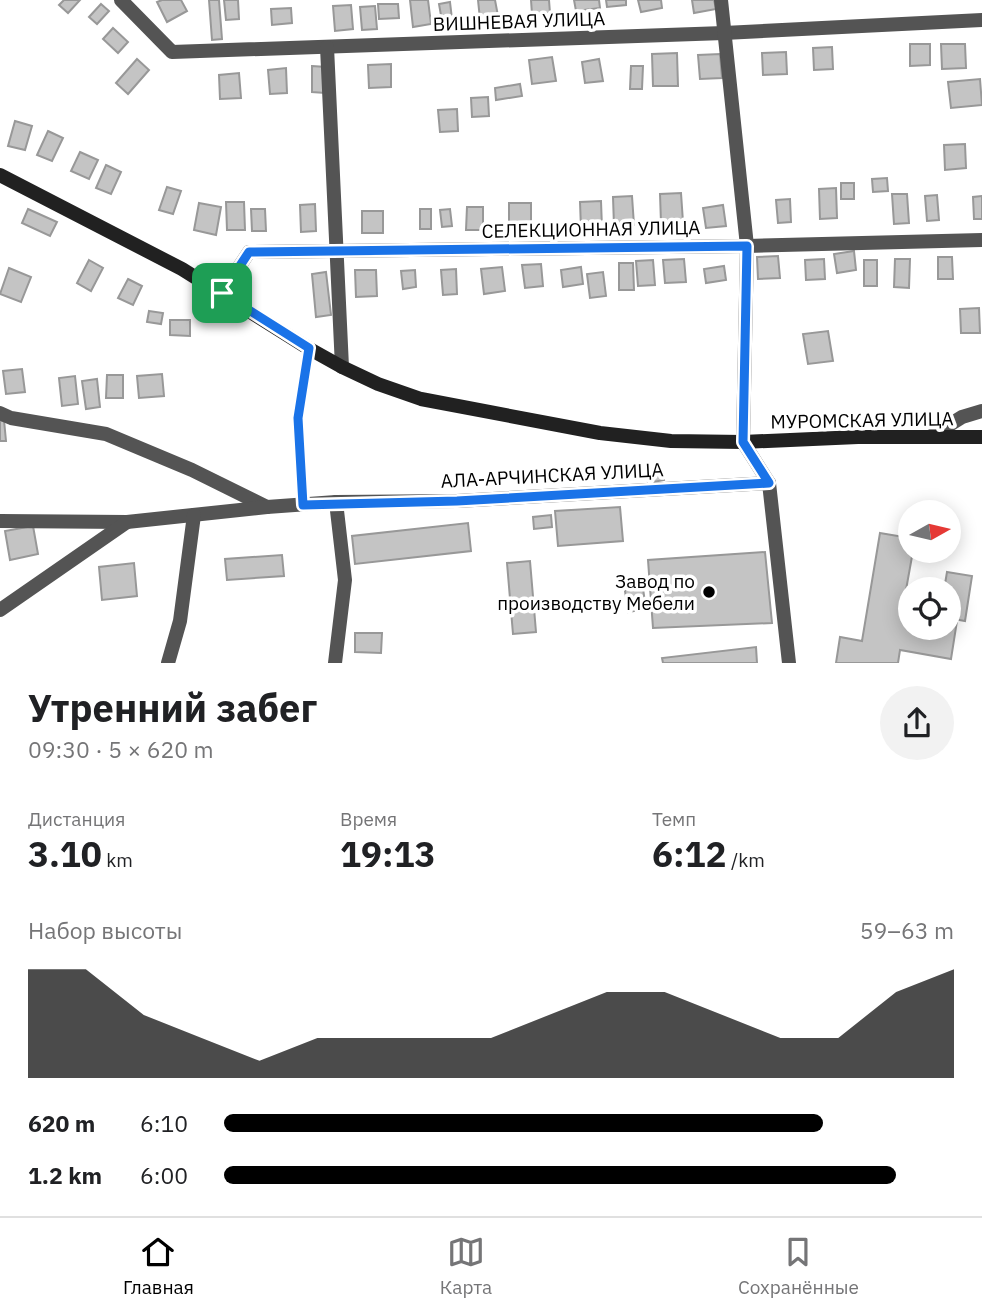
<!DOCTYPE html>
<html lang="ru">
<head>
<meta charset="utf-8">
<style>
  :root { --surface:#fff; --page:#f2f2f2; --text:#202124; --muted:#757577; --line:#e0e0e0; --accent:#000 }
  body { margin:0; font-family:"IBM Plex Sans",sans-serif; background:var(--page); color:var(--text); height:100vh; display:flex; flex-direction:column; font-size:26px; white-space:nowrap }
  * { box-sizing:border-box; margin:0 }
  p { font-size:23px; color:var(--muted) }
  .icon { flex:none; width:38px; height:38px; fill:none; stroke:currentColor; stroke-width:2; stroke-linecap:round; stroke-linejoin:round }
  .map { position:relative; height:663px; overflow:hidden }
  .details { display:flex; flex-direction:column; background:var(--surface); flex:1 }
  .details>* { flex:none }
  .needle { width:46px; rotate:82deg }
  .fabs { position:absolute; left:898px; top:500px; display:grid; gap:14px }
  .fabs a { display:grid; place-items:center; width:63px; height:63px; border-radius:50%; background:var(--surface); box-shadow:0 4px 18px #0003; font-size:35px }
  .pin { position:absolute; display:grid; place-items:center; width:60px; height:60px; color:#fff; margin:-30px; border-radius:14px; box-shadow:0 4px 10px #0006 }
  .round { display:grid; place-items:center; flex:none; width:74px; height:74px; border-radius:37px; background:var(--page) }
  .summary { display:flex; align-items:center; justify-content:space-between; height:119px; padding:0 28px }
  h1 { font-size:38px; font-weight:700; line-height:52px }
  .metrics { display:grid; grid-template-columns:repeat(3,1fr); gap:10px; height:119px; padding:7px 28px }
  .metrics div { display:grid; align-content:center }
  .metrics b { font-size:35px; font-weight:700 }
  .metrics small { font-size:19px; font-weight:400 }
  .metrics p { font-size:19px }
  .chart { height:196px; padding:14px 28px }
  .chart p { display:flex; justify-content:space-between }
  .chart svg { width:100%; height:126px; margin-top:7px; fill:var(--accent); opacity:.7 }
  ul { padding:0 28px; list-style:none; font-size:23px }
  li { display:grid; grid-template-columns:112px 84px 1fr; align-items:center; height:52px }
  li i { height:18px; border-radius:9px; background:var(--accent) }
  .menu { display:flex; justify-content:space-around; align-items:center; height:98px; border-top:2px solid var(--line); background:var(--surface); font-size:19px; color:var(--muted) }
  .menu a { display:grid; justify-items:center; gap:4px }
  .menu .selected { color:var(--accent) }
  .map>svg:first-child { display:block }
</style>
</head>
<body>
<div class="map">
<svg width="982" height="663" viewBox="0 0 982 663">
  <rect width="100%" height="100%" fill="#fff"/>
  <g fill="#c4c4c4" stroke="#989898" stroke-width="2">
    <path d="M64,0H80L68,13L59,5Z"/>
    <path d="M162,0H181L187,11L167,22L157,2Z"/>
    <path d="M209,0H219L222,39L212,40Z"/>
    <path d="M224,0H238L239,19L226,20Z"/>
    <path d="M410,0H428L431,24L413,27Z"/>
    <path d="M478,0H495L498,16L480,19Z"/>
    <path d="M531,0H549L550,13L532,14Z"/>
    <path d="M574,0H599L600,8L576,11Z"/>
    <path d="M606,0H626V5L607,7Z"/>
    <path d="M638,0H661L662,8L641,12Z"/>
    <path d="M692,0H714L716,9L694,13Z"/>
    <path d="M450,2L452,19L442,21L439,4Z"/>
    <path d="M101,4L109,11L97,24L89,17Z"/>
    <path d="M378,4H398L399,18L379,19Z"/>
    <path d="M351,5L353,29L335,31L333,6Z"/>
    <path d="M375,6L377,29L362,30L360,7Z"/>
    <path d="M291,8L292,23L272,25L271,9Z"/>
    <path d="M113,28L128,42L118,53L103,39Z"/>
    <path d="M910,44H930V65L910,66Z"/>
    <path d="M941,44H965L966,68L942,69Z"/>
    <path d="M832,47L833,69L814,70L813,48Z"/>
    <path d="M786,52L787,74L763,75L762,53Z"/>
    <path d="M677,53L678,86H653L652,54Z"/>
    <path d="M720,54L722,78L700,79L698,55Z"/>
    <path d="M552,57L556,81L532,84L529,60Z"/>
    <path d="M137,59L149,70L128,94L116,83Z"/>
    <path d="M599,59L603,81L585,83L582,62Z"/>
    <path d="M391,64V87L369,88L368,65Z"/>
    <path d="M312,66L326,67L325,93L312,92Z"/>
    <path d="M631,66H643L642,89H630Z"/>
    <path d="M286,68L287,93L270,94L268,70Z"/>
    <path d="M239,73L241,98L220,99L219,75Z"/>
    <path d="M980,79L982,105L951,108L948,82Z"/>
    <path d="M520,84L522,96L496,100L495,88Z"/>
    <path d="M488,97L489,116L472,117L471,98Z"/>
    <path d="M457,109L458,131L440,132L438,110Z"/>
    <path d="M15,121L32,126L25,150L8,146Z"/>
    <path d="M48,131L63,138L52,161L37,155Z"/>
    <path d="M965,144L966,168L945,170L944,145Z"/>
    <path d="M80,152L98,160L89,179L71,171Z"/>
    <path d="M106,165L121,172L111,194L96,188Z"/>
    <path d="M887,178L888,191L873,192L872,179Z"/>
    <rect x="841" y="183" width="13" height="16"/>
    <path d="M167,187L181,191L173,214L159,210Z"/>
    <path d="M836,188L837,218L820,219L819,189Z"/>
    <path d="M681,193L683,222L661,223L660,194Z"/>
    <path d="M892,194H907L909,223L894,224Z"/>
    <path d="M937,195L939,220L927,221L925,196Z"/>
    <path d="M632,196L634,225L614,226L613,197Z"/>
    <path d="M982,196V219H974L973,197Z"/>
    <path d="M790,199L791,222L778,223L776,200Z"/>
    <path d="M601,201L602,228L581,229L580,202Z"/>
    <path d="M226,202H244L245,230H227Z"/>
    <path d="M199,203L221,207L216,235L194,230Z"/>
    <rect x="509" y="203" width="22" height="26"/>
    <path d="M315,204L316,231L301,232L300,205Z"/>
    <path d="M723,205L726,226L706,228L703,208Z"/>
    <path d="M467,207H483V230H466Z"/>
    <path d="M28,209L57,222L50,236L22,223Z"/>
    <path d="M251,209H265L266,231H252Z"/>
    <rect x="420" y="209" width="11" height="20"/>
    <path d="M450,209L452,226L442,227L440,210Z"/>
    <rect x="362" y="211" width="21" height="22"/>
    <path d="M854,251L856,270L837,273L834,254Z"/>
    <path d="M778,256L780,278L758,279L757,257Z"/>
    <path d="M938,257H952L953,279H938Z"/>
    <path d="M684,259L686,282L665,283L663,260Z"/>
    <path d="M824,259L825,279L806,280L805,260Z"/>
    <path d="M895,259H910L909,288L894,287Z"/>
    <path d="M89,260L103,268L91,291L77,283Z"/>
    <path d="M653,260L655,285L638,286L636,261Z"/>
    <rect x="864" y="260" width="13" height="26"/>
    <path d="M619,263H633L634,290H619Z"/>
    <path d="M541,264L543,286L525,288L522,265Z"/>
    <path d="M724,266L726,280L706,283L704,269Z"/>
    <path d="M502,267L505,291L484,294L481,269Z"/>
    <path d="M581,267L583,284L563,287L561,270Z"/>
    <path d="M9,268L31,277L21,302L0,294Z"/>
    <path d="M456,269L457,294L443,295L441,270Z"/>
    <path d="M355,270H376L377,296L356,297Z"/>
    <path d="M415,270L416,287L403,289L401,271Z"/>
    <path d="M326,272L331,315L316,317L312,274Z"/>
    <path d="M603,272L606,296L590,298L587,274Z"/>
    <path d="M128,279L142,286L133,305L118,298Z"/>
    <path d="M979,308L980,333H961L960,309Z"/>
    <path d="M149,311L163,313L161,324L147,322Z"/>
    <path d="M170,320H190V336L170,335Z"/>
    <path d="M828,331L833,361L808,364L803,334Z"/>
    <path d="M22,369L25,392L6,394L3,371Z"/>
    <path d="M162,374L164,396L139,398L137,376Z"/>
    <path d="M107,375H123V398H106Z"/>
    <path d="M75,376L78,404L62,406L59,378Z"/>
    <path d="M97,379L100,407L86,409L82,381Z"/>
    <path d="M4,420L6,441H0V421Z"/>
    <path d="M662,468L664,480L648,483L647,470Z"/>
    <path d="M620,507L623,541L558,546L555,511Z"/>
    <path d="M551,515L552,527L534,529L533,517Z"/>
    <path d="M468,523L471,551L355,564L352,536Z"/>
    <path d="M33,526L38,554L10,560L5,531Z"/>
    <path d="M880,533L910,538V551H913L902,612L910,613V628H948V620L957,621L951,659L900,650L898,663H836L840,637L862,641Z"/>
    <path d="M765,552L772,623L653,628L648,560Z"/>
    <path d="M282,555L284,576L227,580L225,559Z"/>
    <path d="M530,561L536,632L513,634L507,563Z"/>
    <path d="M134,563L137,596L102,600L99,567Z"/>
    <path d="M947,572L972,576L965,621L948,618V590H944Z"/>
    <path d="M642,582L646,609L628,612L624,584Z"/>
    <path d="M355,633H382L381,653L355,652Z"/>
    <path d="M756,647L757,663H663L662,658Z"/>
  </g>
  <g fill="none" stroke-linecap="round" stroke-linejoin="round">
    <path stroke="#767676" stroke-width="2.5" stroke-dasharray="2 3.5" stroke-linecap="butt" d="M302,491L298,418L306,365"/>
    <g stroke="#545454" stroke-width="14">
      <path d="M121,0L172,52L724,33L982,20"/>
      <path d="M327,47L342,367"/>
      <path d="M222,293L249,252L747,246L982,240"/>
      <path d="M0,413L11,418L106,434L192,470L267,507"/>
      <path d="M930,437L962,417L982,411"/>
      <path d="M769,483L789,663"/>
      <path d="M0,521L127,522L267,507L336,502L457,501L769,483L743,442L747,246L721,0"/>
      <path d="M0,610L127,522"/>
      <path d="M168,663L180,621L194,515"/>
      <path d="M335,663L345,580L336,502"/>
    </g>
    <path stroke="#212121" stroke-width="14" d="M0,175L182,269L308,348L342,367L378,384L421,399L600,433L671,441L743,442L858,437H982"/>
  </g>
  <g fill="none" stroke-linecap="round" stroke-linejoin="round">
    <defs>
      <path id="route" d="M747,246L743,442L769,483L457,501L303,505L298,418L309,348L222,293L249,252Z"/>
    </defs>
    <use href="#route" stroke="#fff" stroke-width="14"/>
    <use href="#route" stroke="#1a73e8" stroke-width="9"/>
  </g>
  <circle fill="#000" stroke="#fff" stroke-width="2.5" cx="709" cy="592" r="7"/>
  <g text-anchor="middle" dominant-baseline="central" stroke-width="7" stroke-linejoin="round" paint-order="stroke">
    <g font-size="19" fill="#000" stroke="#fff">
      <text transform="translate(519 21) rotate(-2)">ВИШНЕВАЯ УЛИЦА</text>
      <text transform="translate(591 229) rotate(-1)">СЕЛЕКЦИОННАЯ УЛИЦА</text>
      <text transform="translate(862 420) rotate(-1)">МУРОМСКАЯ УЛИЦА</text>
      <text transform="translate(552 475) rotate(-3)">АЛА-АРЧИНСКАЯ УЛИЦА</text>
    </g>
    <g font-size="19" fill="#000" stroke="#fff" text-anchor="end">
      <text x="695" y="581">Завод по<tspan x="695" dy="22">производству Мебели</tspan></text>
    </g>
  </g>
</svg>
<div class="fabs">
<a><svg class="needle" viewBox="-14 -14 28 28"><path d="M0-13l5 13h-10z" fill="#e53935"/><path d="M0 13l5-13h-10z" fill="#757577"/></svg></a>
<a><svg class="icon" aria-label="locate" viewBox="0 0 24 24"><circle cx="12" cy="12" r="6"/><path d="M12 2v4M12 18v4M2 12h4M18 12h4"/></svg></a>
</div>
<div class="pin" style="left:222px;top:293px;background:#1e9e55"><svg class="icon" aria-label="arrive" viewBox="0 0 24 24"><path d="M6 21V4h12l-3 4 3 4H6"/></svg></div>
</div>
<section class="details">
<div class="summary"><div><h1>Утренний забег</h1><p>09:30 · 5 × 620 m</p></div><a class="round"><svg class="icon" aria-label="share" viewBox="0 0 24 24"><path d="M12 15V3M7 8l5-5 5 5M5 13v7h14v-7"/></svg></a></div>
<div class="metrics">
<div><p>Дистанция</p><b>3.10<small> km</small></b></div>
<div><p>Время</p><b>19:13</b></div>
<div><p>Темп</p><b>6:12<small> /km</small></b></div>
</div>
<div class="chart"><p><span>Набор высоты</span>59–63 m</p>
<svg viewBox="0 0 160 44" preserveAspectRatio="none"><path d="M0 44V6L10 6L20 22L30 30L40 38L50 30L60 30L70 30L80 30L90 22L100 14L110 14L120 22L130 30L140 30L150 14L160 6V44z"/></svg>
</div>
<ul>
<li><b>620 m</b>6:10<i style="width:82%"></i></li>
<li><b>1.2 km</b>6:00<i style="width:92%"></i></li>
</ul>
</section>
<nav class="menu">
<a class="selected"><svg class="icon" aria-label="home" viewBox="0 0 24 24"><path d="M3 11l9-7 9 7M6 9v11h12V9"/></svg>Главная</a>
<a><svg class="icon" aria-label="map" viewBox="0 0 24 24"><path d="M3 6l6-2 6 2 6-2v14l-6 2-6-2-6 2zM9 4v14M15 6v14"/></svg>Карта</a>
<a><svg class="icon" aria-label="saved" viewBox="0 0 24 24"><path d="M7 4h10v16l-5-4-5 4z"/></svg>Сохранённые</a>
</nav>
</body>
</html>
